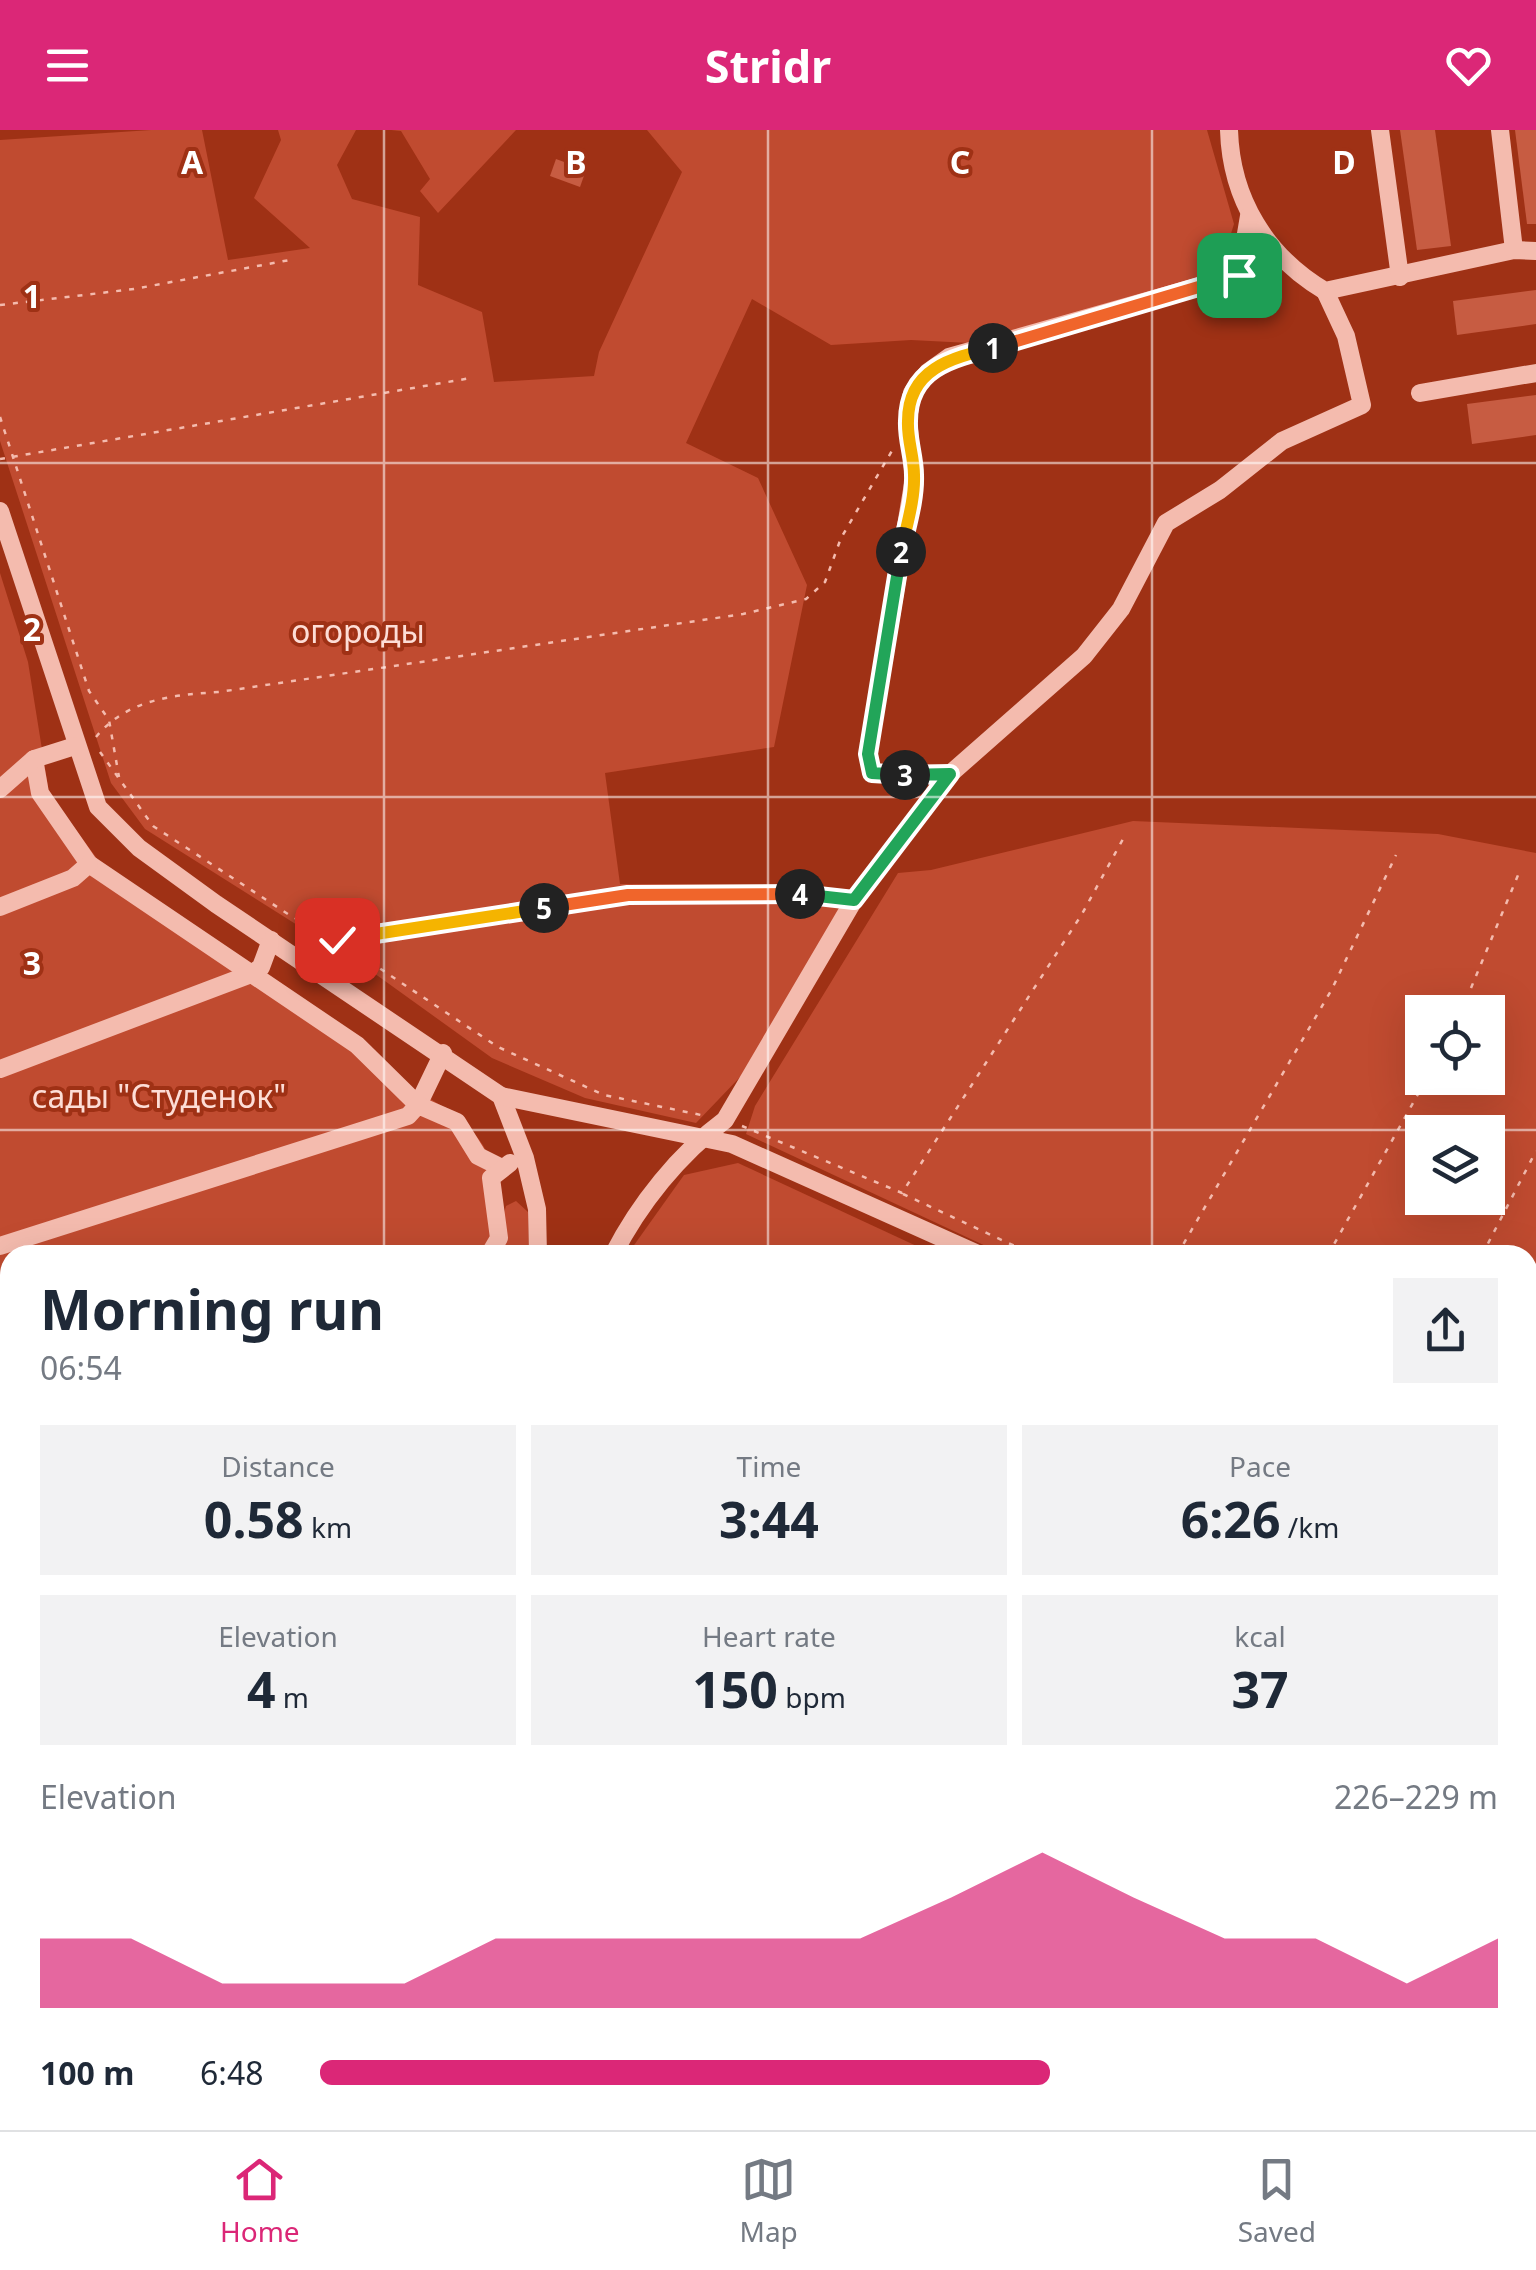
<!DOCTYPE html>
<html lang="en">
<head>
<meta charset="utf-8">
<style>
  :root { --surface:#fff; --page:#f2f2f3; --text:#1f2937; --muted:#747a83; --line:#e0e1e3; --accent:#db2777 }
  body { margin:0; font-family:"Noto Sans",sans-serif; background:var(--page); color:var(--text); height:100vh; display:flex; flex-direction:column; font-size:38px; white-space:nowrap }
  * { box-sizing:border-box; margin:0 }
  p { font-size:32px; color:var(--muted) }
  .icon { flex:none; width:55px; height:55px; fill:none; stroke:currentColor; stroke-width:2; stroke-linecap:round; stroke-linejoin:round }
  .map { position:relative; flex:1; overflow:hidden }
  .details { position:absolute; left:0px; top:1115px; width:1538px; height:885px; display:flex; flex-direction:column; background:var(--surface); border-radius:30px 30px 0 0; box-shadow:0 10px 40px #0002 }
  .details>* { flex:none }
  .controls { position:absolute; left:1405px; top:865px; display:grid; gap:20px }
  .controls a { display:grid; place-items:center; width:100px; height:100px; border-radius:0px; background:var(--surface); box-shadow:0 10px 40px #0002; font-size:50px }
  .pin { position:absolute; display:grid; place-items:center; width:85px; height:85px; color:#fff; margin:-42px; border-radius:20px; box-shadow:0 5px 15px #0006 }
  .km { position:absolute; width:50px; height:50px; margin:-25px; border-radius:50%; background:#222; color:#fff; font-size:28px; line-height:50px; text-align:center }
  .round { display:grid; place-items:center; flex:none; width:105px; height:105px; border-radius:0px; background:var(--page) }
  .summary { display:flex; align-items:center; justify-content:space-between; height:170px; padding:0 40px }
  h1 { font-size:55px; font-weight:700; line-height:75px }
  .stats { display:grid; grid-template-columns:repeat(3,1fr); gap:15px; height:170px; padding:10px 40px }
  .stats div { display:grid; align-content:center; border-radius:0px; background:var(--page); text-align:center }
  .stats b { font-size:50px; font-weight:700 }
  .stats small { font-size:28px; font-weight:400 }
  .stats p { font-size:28px }
  .chart { height:280px; padding:20px 40px }
  .chart p { display:flex; justify-content:space-between }
  .chart svg { width:100%; height:180px; margin-top:10px; fill:var(--accent); opacity:.7 }
  ul { padding:0 40px; list-style:none; font-size:32px }
  li { display:grid; grid-template-columns:160px 120px 1fr; align-items:center; height:75px }
  li i { height:25px; border-radius:12px; background:var(--accent) }
  header { display:flex; justify-content:space-between; align-items:center; height:130px; padding:0 40px; background:var(--accent); color:#fff; font-size:45px; font-weight:700 }
  .tabs { display:flex; justify-content:space-around; align-items:center; height:140px; border-top:2px solid var(--line); background:var(--surface); font-size:28px; color:var(--muted) }
  .tabs a { display:grid; justify-items:center; gap:5px }
  .tabs .selected { color:var(--accent) }
  .map>svg:first-child { display:block }
</style>
</head>
<body>
<header><svg class="icon" aria-label="menu" viewBox="0 0 24 24"><path d="M4 6h16M4 12h16M4 18h16"/></svg>Stridr<svg class="icon" aria-label="heart" viewBox="0 0 24 24"><path d="M12 20l-8-8c-3-5 5-10 8-4 3-6 11-1 8 4z"/></svg></header>
<div class="map">
<svg width="1536" height="2000" viewBox="0 0 1536 2000">
  <rect width="100%" height="100%" fill="#9f3115"/>
  <g fill="#c04b30" fill-rule="evenodd">
    <path d="M151,0H202L228,130L310,118L254,68L281,10L278,0H356L337,35L352,69L420,87L418,155L482,182L494,252L594,246L599,222L682,42L647,0H1207L1234,94L1219,142L970,213L911,210L831,215L752,169L686,313L758,348L807,455L774,617L605,643L620,754L792,755L846,769L741,946L696,993L585,968L492,928L378,846L145,699L111,653L0,311V10Z"/>
    <path d="M391,0H516L438,83L420,61L430,49L401,1Z"/>
    <path d="M0,443L28,532L49,663L98,730L416,961C474,992 495,1016 504,1083L506,1076L516,1071L528,1082L529,1125H10V1914L0,1902V1866L9,1860L0,1743Z"/>
    <path d="M1133,691L1438,704L1536,723V1376L1528,1372V1125H1005L746,1004L755,976L898,743L931,740ZM1422,882H1488V948H1422ZM1422,1002H1488V1068H1422Z"/>
    <path d="M738,1033L936,1125H627L684,1045Z"/>
    <path d="M1528,1410L1536,1414V1768L1528,1766Z"/>
    <path d="M65,1990H565V2000H71Z"/>
    <path d="M583,1990H846L845,2000H583Z"/>
  </g>
  <g fill="#c75c42">
    <path d="M1400,0H1435L1451,116L1417,120Z"/>
    <path d="M1515,0H1536V94H1527Z"/>
    <path d="M556,29L586,40L580,57L550,46Z"/>
    <path d="M1536,160V194L1457,205L1453,171Z"/>
    <path d="M1536,265V305L1472,314L1467,274Z"/>
  </g>
  <g fill="none" stroke-linecap="round" stroke-linejoin="round">
    <g stroke="#f4bbae" stroke-width="2.5" stroke-dasharray="5 8" stroke-linecap="butt">
      <path d="M0,175L134,159L295,129"/>
      <path d="M0,287L89,561L109,590L119,647"/>
      <path d="M0,329L471,248"/>
      <path d="M96,607C127,569 173,565 219,562L743,484L806,469L825,452L841,408L893,319"/>
      <path d="M100,622L153,696L291,786L337,810L628,765L787,763L832,768"/>
      <path d="M337,810L498,917L604,965L701,985"/>
      <path d="M1461,882L1521,738"/>
      <path d="M742,996L902,1063L1082,784L1123,709"/>
      <path d="M903,1064L1034,1125"/>
      <path d="M1177,1125L1332,859L1396,725"/>
      <path d="M1328,1125L1427,948"/>
      <path d="M1482,1125L1536,1021"/>
    </g>
    <g stroke="#f4bbae" stroke-width="18">
      <path d="M1229,0C1231,69 1266,126 1325,161L1514,120L1536,121"/>
      <path d="M1380,0L1400,147"/>
      <path d="M1500,0L1514,120"/>
      <path d="M1420,263L1536,243"/>
      <path d="M0,381L98,677L139,718L216,774L501,966L525,1028L537,1079L538,1125"/>
      <path d="M34,629L40,663L89,734L357,915L418,975L443,923"/>
      <path d="M950,644L872,643L868,624L914,348L908,290L912,263L928,242L949,227L1239,145L1249,86"/>
      <path d="M0,659L34,629L75,616"/>
      <path d="M0,777L73,748L89,734"/>
      <path d="M0,939L251,844L261,837L271,810"/>
      <path d="M501,966L732,1014L980,1125"/>
      <path d="M0,1116L408,986L418,975L457,992L478,1026L500,1037"/>
      <path d="M489,1125L499,1108L491,1048L510,1033"/>
      <path d="M613,1125C639,1074 679,1024 725,990L854,770L950,644L1084,526L1121,479L1166,393L1220,360L1282,311L1362,275L1346,206L1325,161"/>
      <path d="M1528,1386L1536,1390"/>
      <path d="M1528,1924L1536,1927"/>
      <path d="M180,1990L184,2000"/>
      <path d="M315,1990L316,2000"/>
      <path d="M888,1990L897,2000"/>
      <path d="M451,2000V1990"/>
      <path d="M574,2000V1990"/>
      <path d="M647,2000L648,1990"/>
    </g>
  </g>
  <g fill="none" stroke-linecap="round" stroke-linejoin="round">
    <defs>
      <path id="split-1" d="M993,218L1239,145"/>
      <path id="split-2" d="M901,422C906,397 915,370 914,345C914,327 907,309 908,291C908,239 951,228 993,218"/>
      <path id="split-3" d="M901,422L868,624L872,643L905,645"/>
      <path id="split-4" d="M800,764L854,770L950,644L905,645"/>
      <path id="split-5" d="M544,778L628,765L800,764"/>
      <path id="split-6" d="M337,810L544,778"/>
    </defs>
    <use href="#split-1" stroke="#fff" stroke-width="20"/>
    <use href="#split-2" stroke="#fff" stroke-width="20"/>
    <use href="#split-3" stroke="#fff" stroke-width="20"/>
    <use href="#split-4" stroke="#fff" stroke-width="20"/>
    <use href="#split-5" stroke="#fff" stroke-width="20"/>
    <use href="#split-6" stroke="#fff" stroke-width="20"/>
    <use href="#split-1" stroke="#f0652b" stroke-width="12"/>
    <use href="#split-2" stroke="#f5b400" stroke-width="12"/>
    <use href="#split-3" stroke="#22a559" stroke-width="12"/>
    <use href="#split-4" stroke="#22a559" stroke-width="12"/>
    <use href="#split-5" stroke="#f0652b" stroke-width="12"/>
    <use href="#split-6" stroke="#f5b400" stroke-width="12"/>
  </g>
  <path fill="none" stroke="#fff" stroke-width="2.5" stroke-opacity="0.55" d="M384,0V1125M768,0V1125M1152,0V1125M0,333H1536M0,667H1536M0,1000H1536M0,1333H10M1528,1333H1536M0,1667H10M1528,1667H1536M384,1990V2000M768,1990V2000M1152,1990V2000"/>
  <g text-anchor="middle" dominant-baseline="central" stroke-width="8" stroke-linejoin="round" paint-order="stroke">
    <g font-size="32" fill="#fdddd6" stroke="#9f3115">
      <text x="358" y="500">огороды</text>
      <text x="159" y="965">сады "Студенок"</text>
    </g>
  </g>
  <g font-size="32" text-anchor="middle" font-weight="bold" fill="#fff" stroke="#9f3115" stroke-width="8" stroke-linejoin="round" paint-order="stroke">
    <text x="192" y="44">A</text>
    <text x="576" y="44">B</text>
    <text x="960" y="44">C</text>
    <text x="1344" y="44">D</text>
    <text x="32" y="178">1</text>
    <text x="32" y="511">2</text>
    <text x="32" y="845">3</text>
  </g>
</svg>
<div class="controls">
<a><svg class="icon" aria-label="locate" viewBox="0 0 24 24"><circle cx="12" cy="12" r="6"/><path d="M12 2v4M12 18v4M2 12h4M18 12h4"/></svg></a>
<a><svg class="icon" aria-label="layers" viewBox="0 0 24 24"><path d="M12 4l9 5-9 5-9-5zM3 14l9 5 9-5"/></svg></a>
</div>
<div class="pin" style="left:1239px;top:145px;background:#1e9e55"><svg class="icon" aria-label="arrive" viewBox="0 0 24 24"><path d="M6 21V4h12l-3 4 3 4H6"/></svg></div>
<div class="pin" style="left:337px;top:810px;background:#d93025"><svg class="icon" aria-label="check" viewBox="0 0 24 24"><path d="M5 12l5 5 9-10"/></svg></div>
<b class="km" style="left:993px;top:218px">1</b>
<b class="km" style="left:901px;top:422px">2</b>
<b class="km" style="left:905px;top:645px">3</b>
<b class="km" style="left:800px;top:764px">4</b>
<b class="km" style="left:544px;top:778px">5</b>
<section class="details">
<div class="summary"><div><h1>Morning run</h1><p>06:54</p></div><a class="round"><svg class="icon" aria-label="share" viewBox="0 0 24 24"><path d="M12 15V3M7 8l5-5 5 5M5 13v7h14v-7"/></svg></a></div>
<div class="stats">
<div><p>Distance</p><b>0.58<small> km</small></b></div>
<div><p>Time</p><b>3:44</b></div>
<div><p>Pace</p><b>6:26<small> /km</small></b></div>
</div>
<div class="stats">
<div><p>Elevation</p><b>4<small> m</small></b></div>
<div><p>Heart rate</p><b>150<small> bpm</small></b></div>
<div><p>kcal</p><b>37</b></div>
</div>
<div class="chart"><p><span>Elevation</span>226–229 m</p>
<svg viewBox="0 0 160 44" preserveAspectRatio="none"><path d="M0 44V27L10 27L20 38L30 38L40 38L50 27L60 27L70 27L80 27L90 27L100 17L110 6L120 17L130 27L140 27L150 38L160 27V44z"/></svg>
</div>
<ul>
<li><b>100 m</b>6:48<i style="width:62%"></i></li>
</ul>
</section>
</div>
<nav class="tabs">
<a class="selected"><svg class="icon" aria-label="home" viewBox="0 0 24 24"><path d="M3 11l9-7 9 7M6 9v11h12V9"/></svg>Home</a>
<a><svg class="icon" aria-label="map" viewBox="0 0 24 24"><path d="M3 6l6-2 6 2 6-2v14l-6 2-6-2-6 2zM9 4v14M15 6v14"/></svg>Map</a>
<a><svg class="icon" aria-label="saved" viewBox="0 0 24 24"><path d="M7 4h10v16l-5-4-5 4z"/></svg>Saved</a>
</nav>
</body>
</html>
